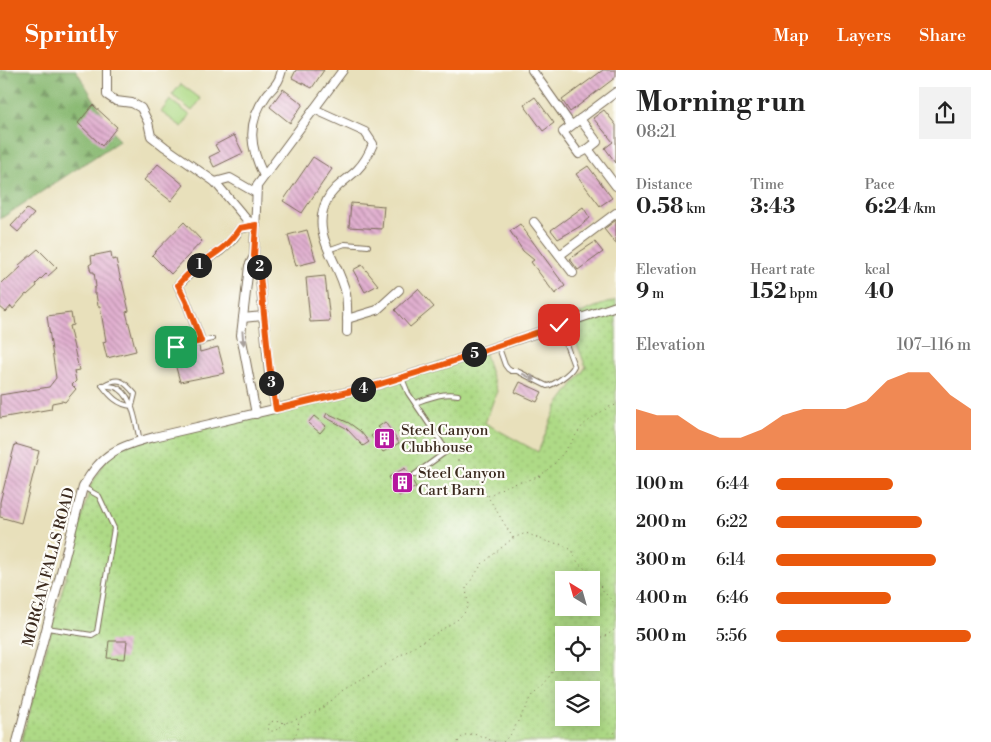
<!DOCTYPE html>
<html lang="en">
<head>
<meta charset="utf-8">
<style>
  :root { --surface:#fff; --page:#f2f2f2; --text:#222; --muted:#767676; --accent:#ea580c }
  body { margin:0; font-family:"Libre Bodoni",serif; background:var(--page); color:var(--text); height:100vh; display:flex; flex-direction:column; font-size:19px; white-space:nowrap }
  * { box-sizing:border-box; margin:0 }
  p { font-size:16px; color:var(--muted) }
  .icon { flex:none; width:28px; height:28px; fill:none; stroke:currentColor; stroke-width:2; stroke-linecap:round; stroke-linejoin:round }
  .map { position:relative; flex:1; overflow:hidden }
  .sheet { display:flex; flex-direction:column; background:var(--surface); width:375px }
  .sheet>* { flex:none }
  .needle { width:32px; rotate:323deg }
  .controls { position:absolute; left:555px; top:501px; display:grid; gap:10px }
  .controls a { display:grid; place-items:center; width:45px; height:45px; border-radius:0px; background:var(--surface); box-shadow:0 2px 12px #0003; font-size:25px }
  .pin { position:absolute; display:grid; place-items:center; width:42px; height:42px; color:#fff; margin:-21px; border-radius:10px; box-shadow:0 2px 8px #0006 }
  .km { position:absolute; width:25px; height:25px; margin:-12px; border-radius:50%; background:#222; color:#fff; font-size:14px; line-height:25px; text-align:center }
  .round { display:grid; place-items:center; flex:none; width:52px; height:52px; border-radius:0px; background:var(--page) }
  .head { display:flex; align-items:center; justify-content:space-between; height:85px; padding:0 20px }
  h1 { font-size:28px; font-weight:800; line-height:38px }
  .stats { display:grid; grid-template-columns:repeat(3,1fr); gap:8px; height:85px; padding:5px 20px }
  .stats div { display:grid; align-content:center }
  .stats b { font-size:21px; font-weight:800 }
  .stats small { font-size:14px; font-weight:400 }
  .stats p { font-size:14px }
  .chart { height:140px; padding:10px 20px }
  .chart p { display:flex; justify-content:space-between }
  .chart svg { width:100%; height:90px; margin-top:5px; fill:var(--accent); opacity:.7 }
  ul { padding:0 20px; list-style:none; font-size:16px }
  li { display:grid; grid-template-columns:80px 60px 1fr; align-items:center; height:38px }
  li i { height:12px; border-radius:6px; background:var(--accent) }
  header { display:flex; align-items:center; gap:30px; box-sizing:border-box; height:70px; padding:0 25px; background:var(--accent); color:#fff }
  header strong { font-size:24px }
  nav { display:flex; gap:28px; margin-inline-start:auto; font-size:18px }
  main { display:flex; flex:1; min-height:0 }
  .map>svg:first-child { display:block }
</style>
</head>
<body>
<header>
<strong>Sprintly</strong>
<nav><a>Map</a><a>Layers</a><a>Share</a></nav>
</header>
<main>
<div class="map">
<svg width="616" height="672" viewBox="0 0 616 672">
  <defs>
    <pattern id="grass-dots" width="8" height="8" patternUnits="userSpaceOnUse" patternTransform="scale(1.25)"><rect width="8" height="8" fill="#aeda86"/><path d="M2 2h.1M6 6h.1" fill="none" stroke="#97bb73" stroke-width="1.8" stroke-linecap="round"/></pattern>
    <pattern id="forest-firs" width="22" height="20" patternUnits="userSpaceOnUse" patternTransform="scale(1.25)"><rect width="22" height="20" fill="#8aba73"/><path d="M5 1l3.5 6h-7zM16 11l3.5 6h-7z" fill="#72975e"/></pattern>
    <pattern id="building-back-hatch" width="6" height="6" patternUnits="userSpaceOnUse" patternTransform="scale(1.25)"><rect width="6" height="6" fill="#e1b0d0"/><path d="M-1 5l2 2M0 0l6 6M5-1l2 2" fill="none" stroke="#b88fa8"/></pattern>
  </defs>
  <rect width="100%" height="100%" fill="#fdfcf7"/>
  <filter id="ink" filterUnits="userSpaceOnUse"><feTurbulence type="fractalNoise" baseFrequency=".02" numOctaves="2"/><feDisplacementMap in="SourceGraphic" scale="10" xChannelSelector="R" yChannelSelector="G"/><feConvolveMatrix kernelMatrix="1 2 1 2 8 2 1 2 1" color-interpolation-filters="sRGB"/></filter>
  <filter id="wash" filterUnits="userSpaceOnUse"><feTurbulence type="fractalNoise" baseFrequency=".0096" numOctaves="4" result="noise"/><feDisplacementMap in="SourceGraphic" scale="20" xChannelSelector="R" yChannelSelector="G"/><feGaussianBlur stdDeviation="1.12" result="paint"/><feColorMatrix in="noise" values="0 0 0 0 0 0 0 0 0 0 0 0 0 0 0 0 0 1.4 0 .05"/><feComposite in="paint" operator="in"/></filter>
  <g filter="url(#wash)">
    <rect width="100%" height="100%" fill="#e8e0bb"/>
    <path fill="url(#grass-dots)" stroke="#748252" fill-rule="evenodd" d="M616,230V672H21L91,414L114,377L332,328L483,278L490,301L497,321L485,353L538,382L557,336L586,297L567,249L595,237ZM564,510H591V538H564ZM564,565H591V592H564ZM564,620H591V648H564Z"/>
    <path fill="url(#forest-firs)" stroke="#627248" d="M0,0H76L119,71L0,149Z"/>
    <g fill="#aeda86" stroke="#748252">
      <path d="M181,14L201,29L192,41L172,25Z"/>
      <path d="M170,30L190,45L182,57L161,42Z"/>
    </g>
    <g id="blocks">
      <g fill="url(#building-back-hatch)">
        <path d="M296,0H324L312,18L292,8Z"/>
        <path d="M603,0H616V7L570,42L562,30Z"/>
        <path d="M283,19L303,34L290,53L270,37Z"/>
        <path d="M535,27L554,53L543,61L524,35Z"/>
        <path d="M93,35L117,57L102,76L78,53Z"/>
        <path d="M604,40L616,55V93L605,78L613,72L593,48Z"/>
        <path d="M234,65L243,83L214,97L209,87L219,82L215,75Z"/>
        <path d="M313,87L332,99L302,143L283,131Z"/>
        <path d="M158,94L184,115L171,131L144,110Z"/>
        <path d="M588,96L612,128L600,136L576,104Z"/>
        <path d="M351,133L384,136L382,159L349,157Z"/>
        <path d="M583,137L590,148L579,157L558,169L551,160Z"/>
        <path d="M27,139L34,144L18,162L11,156Z"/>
        <path d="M616,150V174L604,159Z"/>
        <path d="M184,152L202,171L171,204L152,185Z"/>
        <path d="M520,154L565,216L555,224L531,192L534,190L523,181L510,161Z"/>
        <path d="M307,160L316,191L296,196L288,165Z"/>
        <path d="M595,172L603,182L578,200L570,189L581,181Z"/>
        <path d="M38,179L57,198L48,206L46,204L36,214L37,216L27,225L26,224L13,239L11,236L6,242L0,237V214L5,209L7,210L21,197L19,195Z"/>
        <path d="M111,182L112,190L116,189L121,211H122L129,241L126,242L136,281L107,288L103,272L106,271L100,236H98L96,224H94V218L96,217L94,202H91L89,195L92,193L91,186Z"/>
        <path d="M362,195L378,215L365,222L353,200Z"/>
        <path d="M325,206L330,251L310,252L306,208Z"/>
        <path d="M418,219L434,237L410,257L395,240Z"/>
        <path d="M71,243L73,255L69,256L79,300L74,301L76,311L72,315L76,319L65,332L62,331L52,333L51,339L0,348V325L49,317L56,308L47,246Z"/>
        <path d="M199,276L200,282L218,277L225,303L180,312L174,290L194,283V277Z"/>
        <path d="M520,312L542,322L537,332L515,322Z"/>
        <path d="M327,343L349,353L360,361L369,372L363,376L346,358L325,347Z"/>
        <path d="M314,346L326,356L320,363L308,353Z"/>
        <path d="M385,352L399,373L383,382L371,366L380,359L378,357Z"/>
        <path d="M15,374L39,381L21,453L0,447V432Z"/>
        <path d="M405,398L416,417L399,426L389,407Z"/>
        <path d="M109,571H127L125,589L107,588Z"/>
      </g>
    </g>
  </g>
  <g filter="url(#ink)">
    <use href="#blocks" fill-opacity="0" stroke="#786a55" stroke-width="1"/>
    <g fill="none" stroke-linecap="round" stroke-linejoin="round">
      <defs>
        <g id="lane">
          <path d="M328,180L345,174L368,176"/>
          <path d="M498,275L505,295L508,299L511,301H517L547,316C554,315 571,303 574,296L559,255"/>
          <path d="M176,277L212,269"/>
          <path d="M402,308L408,323L447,381L414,405"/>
          <path d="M102,315C106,316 111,316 115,317C133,322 136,355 140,371"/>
          <path d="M102,315C110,326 118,335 132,336"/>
          <path d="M104,315C119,306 124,311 135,324L132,336"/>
          <path d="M415,333C429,328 443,322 458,325"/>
          <path d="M47,558L92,565L97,562L114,458L99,426L83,417"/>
        </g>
        <g id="street">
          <path d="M107,0V25L116,31L132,33L141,38L148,52L151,66L165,77L215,112L247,150L256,155"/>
          <path d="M532,0L571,55"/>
          <path d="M314,39L365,62L373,74C369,84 364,93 357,100C347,110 333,117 327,130C309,165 340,192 346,224C348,237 347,250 347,262"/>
          <path d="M580,49L597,72L588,79L616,116"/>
          <path d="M588,79L579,84L563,62L616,22"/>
          <path d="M264,106C250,78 246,53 266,26C269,21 275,17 278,11C280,8 281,3 282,0"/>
          <path d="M215,112L230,108L256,123"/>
          <path d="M534,152L573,203"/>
          <path d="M560,185L616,143"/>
          <path d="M254,186L259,196L264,251L269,303L276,339"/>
          <path d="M243,248L263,246"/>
          <path d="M347,249L377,240L399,220"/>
          <path d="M201,271L186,231L178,215L200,194L220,181L232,170L240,159L256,155"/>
          <path d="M256,344L241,265L249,196L254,186L257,116L343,0"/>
          <path d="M17,672L83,417C101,383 119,376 154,367L377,315L439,296L616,236"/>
        </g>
      </defs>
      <use href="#lane" stroke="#786a55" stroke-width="6"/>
      <use href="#street" stroke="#786a55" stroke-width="10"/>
      <g stroke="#786a55" stroke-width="1" stroke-dasharray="1 4" stroke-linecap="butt">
        <path d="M393,364L400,362C406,366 407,371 416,369"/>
        <path d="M407,369L414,377"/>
        <path d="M421,388C414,379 412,372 422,364"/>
        <path d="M488,426L506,416L532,409L540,406L555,393L564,382L583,355L598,344L609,337L616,335"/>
        <path d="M513,468L526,463L548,472L560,474L572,480L578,493L594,506L604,522L616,535"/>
        <path d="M591,571C600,569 609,565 616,558"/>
        <path d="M285,653C280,657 276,662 269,661L268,657L270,652L274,651L285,653L292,651L318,641L330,632L343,620L366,607L457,550L465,542L468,535L466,518L482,494L513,468L490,430L456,388"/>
        <path d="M291,672C296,665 300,658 298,649"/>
        <path d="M458,672C466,657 483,667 495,672"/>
        <path d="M503,672L511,664L528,633L535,622L545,613L564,584"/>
        <path d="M609,672L616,660"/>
      </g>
      <use href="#lane" stroke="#fff" stroke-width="4"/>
      <use href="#street" stroke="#fff" stroke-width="8"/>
    </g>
    <defs><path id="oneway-solid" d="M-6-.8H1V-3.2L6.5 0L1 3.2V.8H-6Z" transform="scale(1.25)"/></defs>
    <g fill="#a79f9a">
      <use href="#oneway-solid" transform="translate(243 268) rotate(85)"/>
      <use href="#oneway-solid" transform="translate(529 307) rotate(26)"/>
    </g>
  </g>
  <g fill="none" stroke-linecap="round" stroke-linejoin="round" filter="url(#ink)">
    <defs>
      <path id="route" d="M176,277L201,271L186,231L178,215C185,207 193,199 201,193C219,181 227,177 240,158L256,155L254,186L259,196L270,302L276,339L377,315L439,296L559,255"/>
    </defs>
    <use href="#route" stroke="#fff" stroke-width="10"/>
    <use href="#route" stroke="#ea580c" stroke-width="6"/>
  </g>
  <defs>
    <symbol id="building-square" viewBox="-11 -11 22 22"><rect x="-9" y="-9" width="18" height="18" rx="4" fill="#b5179e" stroke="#fdfcf7"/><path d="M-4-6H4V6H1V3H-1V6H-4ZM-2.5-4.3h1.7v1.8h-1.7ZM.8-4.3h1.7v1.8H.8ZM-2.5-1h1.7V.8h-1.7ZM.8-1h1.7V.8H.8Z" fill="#fff"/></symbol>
  </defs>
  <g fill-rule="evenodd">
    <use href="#building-square" x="372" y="356" width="25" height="25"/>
    <use href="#building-square" x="390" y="400" width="25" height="25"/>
  </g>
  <g text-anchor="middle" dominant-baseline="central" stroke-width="4.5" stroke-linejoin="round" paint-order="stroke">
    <g font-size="15" fill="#3b2a1e" stroke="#fdfcf7" text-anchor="start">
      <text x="401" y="360">Steel Canyon<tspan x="401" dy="17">Clubhouse</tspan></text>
      <text x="418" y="403">Steel Canyon<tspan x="418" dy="17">Cart Barn</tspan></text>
    </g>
    <g font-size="15" fill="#3b2a1e" stroke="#fdfcf7">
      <text transform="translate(49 497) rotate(-75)">MORGAN FALLS ROAD</text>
    </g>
  </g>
</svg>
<div class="controls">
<a><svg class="needle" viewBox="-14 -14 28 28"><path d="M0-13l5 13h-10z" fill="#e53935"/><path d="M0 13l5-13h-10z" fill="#767676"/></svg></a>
<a><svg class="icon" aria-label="locate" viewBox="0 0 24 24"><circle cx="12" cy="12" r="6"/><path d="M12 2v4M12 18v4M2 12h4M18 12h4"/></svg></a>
<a><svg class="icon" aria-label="layers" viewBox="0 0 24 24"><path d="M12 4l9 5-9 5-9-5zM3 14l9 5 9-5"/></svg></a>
</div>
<div class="pin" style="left:176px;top:277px;background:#1e9e55"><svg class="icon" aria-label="arrive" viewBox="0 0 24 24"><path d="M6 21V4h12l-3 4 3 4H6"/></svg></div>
<div class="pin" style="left:559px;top:255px;background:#d93025"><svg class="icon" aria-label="check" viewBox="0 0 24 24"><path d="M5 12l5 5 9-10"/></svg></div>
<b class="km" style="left:199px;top:195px">1</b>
<b class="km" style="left:259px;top:197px">2</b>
<b class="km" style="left:271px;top:313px">3</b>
<b class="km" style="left:363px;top:319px">4</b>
<b class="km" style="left:474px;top:284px">5</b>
</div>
<section class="sheet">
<div class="head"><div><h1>Morning run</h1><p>08:21</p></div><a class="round"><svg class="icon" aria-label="share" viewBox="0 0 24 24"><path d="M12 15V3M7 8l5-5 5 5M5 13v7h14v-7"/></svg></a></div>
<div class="stats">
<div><p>Distance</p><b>0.58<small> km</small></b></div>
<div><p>Time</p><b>3:43</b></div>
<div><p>Pace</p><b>6:24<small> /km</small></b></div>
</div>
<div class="stats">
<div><p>Elevation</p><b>9<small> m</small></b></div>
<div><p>Heart rate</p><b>152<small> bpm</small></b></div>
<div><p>kcal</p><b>40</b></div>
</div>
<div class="chart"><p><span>Elevation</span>107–116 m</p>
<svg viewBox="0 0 160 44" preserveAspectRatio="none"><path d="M0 44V24L10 27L20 27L30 34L40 38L50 38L60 34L70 27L80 24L90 24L100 24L110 20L120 10L130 6L140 6L150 17L160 24V44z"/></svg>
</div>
<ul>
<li><b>100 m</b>6:44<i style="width:60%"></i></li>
<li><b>200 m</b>6:22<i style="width:75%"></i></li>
<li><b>300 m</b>6:14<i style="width:82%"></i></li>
<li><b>400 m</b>6:46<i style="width:59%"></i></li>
<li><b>500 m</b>5:56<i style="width:100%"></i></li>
</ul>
</section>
</main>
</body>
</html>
